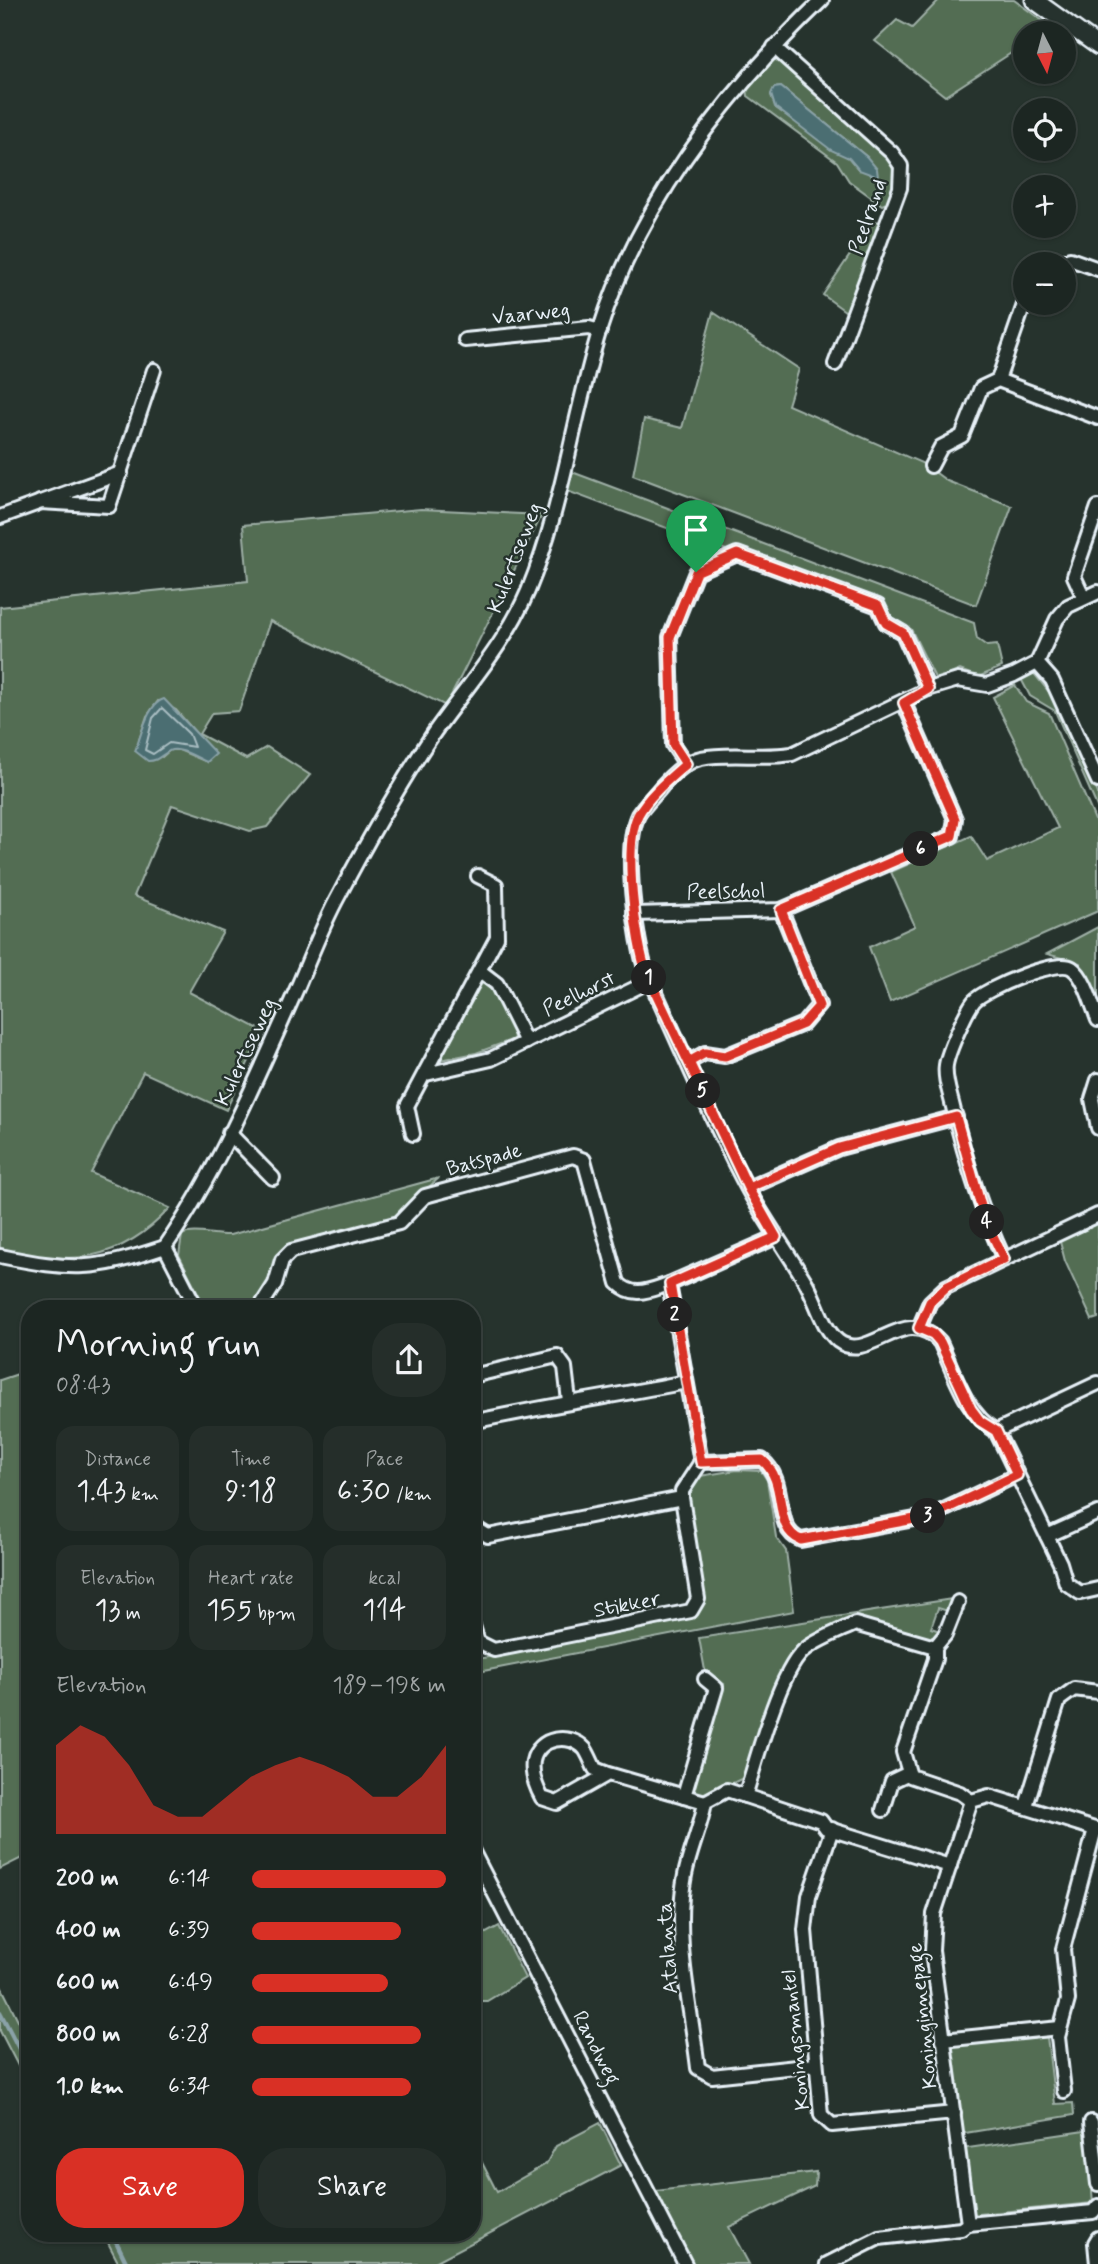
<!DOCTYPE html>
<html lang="en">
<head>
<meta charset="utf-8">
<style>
  :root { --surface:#1c2622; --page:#252e2a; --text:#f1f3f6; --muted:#a0a5a5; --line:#3a4340; --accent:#d93025 }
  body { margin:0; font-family:Mynerve,sans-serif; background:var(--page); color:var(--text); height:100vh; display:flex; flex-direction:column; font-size:26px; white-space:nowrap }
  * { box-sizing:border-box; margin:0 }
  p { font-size:23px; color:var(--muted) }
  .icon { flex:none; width:38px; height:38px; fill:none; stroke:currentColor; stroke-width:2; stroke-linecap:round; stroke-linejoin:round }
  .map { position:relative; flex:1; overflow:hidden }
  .details { position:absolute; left:21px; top:1300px; width:460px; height:942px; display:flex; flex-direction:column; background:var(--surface); border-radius:28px; box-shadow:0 2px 5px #0004,0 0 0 2px var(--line) }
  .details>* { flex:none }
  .needle { width:46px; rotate:174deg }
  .fabs { position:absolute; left:1013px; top:21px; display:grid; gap:14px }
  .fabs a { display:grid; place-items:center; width:63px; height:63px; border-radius:50%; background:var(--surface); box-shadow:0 2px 5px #0004,0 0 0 2px var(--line); font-size:35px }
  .pin { position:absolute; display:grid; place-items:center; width:60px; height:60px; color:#fff; margin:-72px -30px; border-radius:50% 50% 50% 0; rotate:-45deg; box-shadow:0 0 7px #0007 }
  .pin .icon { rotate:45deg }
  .km { position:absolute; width:35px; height:35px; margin:-18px; border-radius:50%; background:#222; color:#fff; font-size:19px; line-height:35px; text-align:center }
  .round { display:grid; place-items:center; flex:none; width:74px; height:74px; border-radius:28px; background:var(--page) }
  .headline { display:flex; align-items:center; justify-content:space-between; height:119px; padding:0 35px }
  h1 { font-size:38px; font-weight:600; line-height:52px }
  .figures { display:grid; grid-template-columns:repeat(3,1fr); gap:10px; height:119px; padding:7px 35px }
  .figures div { display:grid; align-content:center; border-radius:18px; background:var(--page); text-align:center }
  .figures b { font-size:30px; font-weight:600 }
  .figures small { font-size:19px; font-weight:400 }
  .figures p { font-size:19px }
  .chart { height:196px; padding:14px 35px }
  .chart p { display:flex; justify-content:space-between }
  .chart svg { width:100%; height:126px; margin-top:7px; fill:var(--accent); opacity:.7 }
  .action { display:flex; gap:14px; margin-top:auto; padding:14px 35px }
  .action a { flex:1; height:80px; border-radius:28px; background:var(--accent); color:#fff; font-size:28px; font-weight:600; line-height:80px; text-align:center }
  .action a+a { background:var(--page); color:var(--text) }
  ul { padding:0 35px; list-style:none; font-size:23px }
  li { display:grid; grid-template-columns:112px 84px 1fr; align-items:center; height:52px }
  li i { height:18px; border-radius:9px; background:var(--accent) }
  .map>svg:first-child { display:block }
</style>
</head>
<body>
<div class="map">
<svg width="1098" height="2264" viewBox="0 0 1098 2264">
  <rect width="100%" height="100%" fill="#26332d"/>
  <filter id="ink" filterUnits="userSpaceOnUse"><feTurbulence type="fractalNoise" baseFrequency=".0143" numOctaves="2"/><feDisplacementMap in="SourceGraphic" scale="14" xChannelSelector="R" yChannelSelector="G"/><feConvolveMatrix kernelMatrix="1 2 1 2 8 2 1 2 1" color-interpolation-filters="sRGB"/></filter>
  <g filter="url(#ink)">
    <g fill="#536d53" stroke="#9eafa6" stroke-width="2" fill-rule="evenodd">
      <path d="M939,0H1014L1051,27L1042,33H1026L1025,44L945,96L875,41L897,20L912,28Z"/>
      <path d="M771,59L784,60L882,151C897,170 897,179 891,201L882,205L849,181L837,162L748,96L747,87ZM781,87L867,157L859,170L849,158L776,108L771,95L774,88Z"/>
      <path d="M873,221L880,222L882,229L849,314L823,295Z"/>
      <path d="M713,312L799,369L788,405L924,464L947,481L1012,506L976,605L633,475L644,419L682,428Z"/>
      <path d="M572,472L974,623L977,639L987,646L997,645L1002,667L978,677L960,670L936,680L911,629L895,624L884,603L739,547L729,551L567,491Z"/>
      <path d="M421,509L542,515L446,706L270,621L239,711L212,713L199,734L246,759L267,747L310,775L267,827L250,831L172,805L134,896L223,932L189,992L263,1031L226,1110L143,1072L91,1173L170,1208C121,1262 67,1267 0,1248V607L248,581L243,525ZM158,701L176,710L209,748L207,762L179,750H170L162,757L139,740L147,716Z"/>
      <path d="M1032,671L1054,698L1098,793V809L1055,711L1030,696L1020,677Z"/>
      <path d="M1015,685L1026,702L1049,713L1098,827V911L890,1002L869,947L915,926L891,872L971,836L987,861L1058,828L993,697Z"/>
      <path d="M1098,927V1008L1080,963L1047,954Z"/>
      <path d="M482,983C500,992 512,1018 514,1039L476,1053L440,1060Z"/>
      <path d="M439,1178L396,1216L294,1244L275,1283L252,1309H206L179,1255L182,1235C194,1229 215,1236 230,1235Z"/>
      <path d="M1098,1219V1318L1092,1320L1065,1261L1059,1238Z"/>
      <path d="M30,1370V1854L0,1869V1380Z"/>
      <path d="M737,1470L761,1471L767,1480L776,1537L786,1551L794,1611L473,1673V1660L695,1616L704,1599L703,1587L685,1495L700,1476Z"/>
      <path d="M952,1599L948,1611L938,1608L931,1628L940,1631L939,1636L931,1638L852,1619L797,1646L747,1776L705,1797L687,1793L724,1684L706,1676L699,1638Z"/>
      <path d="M499,1926L525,1978L487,2001H473V1940Z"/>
      <path d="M0,1984L30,2044V2089L0,2031Z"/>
      <path d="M1047,2037L1055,2104L1073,2103L1074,2115L959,2134L950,2046Z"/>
      <path d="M600,2123L621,2165L431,2264H119L103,2233H472L473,2145L497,2192L546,2164L556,2146Z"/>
      <path d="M1098,2129V2139L1088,2141L1093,2203L969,2215L961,2149Z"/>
      <path d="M816,2172L815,2186L729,2227L749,2264H691L655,2191Z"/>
    </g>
    <g fill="#4b6e72" stroke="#8aa2a8" stroke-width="2">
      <path d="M781,87L867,157L877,169L878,177L859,170L849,158L831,150L775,107L771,94L774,88Z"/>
      <path d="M164,699L216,754L207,762C197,758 179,746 169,751C160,756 158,761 148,761L135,751C141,736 148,703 164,699Z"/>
    </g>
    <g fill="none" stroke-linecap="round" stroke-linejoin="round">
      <path stroke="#a9bdc2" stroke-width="2" d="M162,708L189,734L194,747L169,743L153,754L145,750L153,718Z"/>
      <g stroke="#8aa2a8" stroke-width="4.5">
        <path d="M0,2012L30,2070"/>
        <path d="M112,2233L127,2264"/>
      </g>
      <defs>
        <g id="minor">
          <path d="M774,47L892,153L901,166L900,188L835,364"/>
          <path d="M1059,264L1070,259L1098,269"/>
          <path d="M465,340L589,328L600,331"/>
          <path d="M998,380L1026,299"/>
          <path d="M931,466L941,447L962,436L981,388L998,380L1098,418"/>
          <path d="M40,502L109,506L154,370"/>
          <path d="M0,517L121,473"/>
          <path d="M1098,592L1068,606L1057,619L1037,663L1014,675L987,685L958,680L928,689L792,754C762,759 730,752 701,758C686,761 672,775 662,786C655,795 644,805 638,815C623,846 635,941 647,974C681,1046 711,1121 749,1191C766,1222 787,1251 805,1281C816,1299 822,1328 838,1341C870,1365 904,1301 940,1342C955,1374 965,1413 996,1431L1060,1563L1066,1583L1080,1593L1098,1589"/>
          <path d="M1084,598L1074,576L1098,507"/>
          <path d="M1037,663L1052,680L1098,781"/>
          <path d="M686,764L673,745L670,637L696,572L737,554L878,606L886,623L903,633L928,689"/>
          <path d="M634,914L781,910L952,836L955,819L904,703"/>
          <path d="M480,971L497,984L526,1042"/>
          <path d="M689,1062L705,1053L725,1056L803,1024L819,1005L781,910"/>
          <path d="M426,1074L491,1059L650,981"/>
          <path d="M1098,1080L1092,1099L1098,1128"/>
          <path d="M229,1133L273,1178"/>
          <path d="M413,1134L407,1106L497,937L496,885L478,876"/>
          <path d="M748,1188L839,1148L956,1117"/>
          <path d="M776,1237L669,1284L701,1462L762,1460C790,1482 771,1528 801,1540L931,1516L1017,1475"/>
          <path d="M165,1247C220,1167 258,1075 298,986C311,956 323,924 339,895C368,840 399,785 433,734C466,687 505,645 528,591C563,507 573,416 600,329C640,202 727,91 822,0"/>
          <path d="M165,1247L197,1309"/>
          <path d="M0,1256C74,1271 93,1271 165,1247"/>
          <path d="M1004,1259C981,1210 965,1159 953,1107C950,1094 944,1078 946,1065C948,1052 966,1011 974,1001C985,989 1057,958 1072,968C1085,977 1092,1005 1098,1020"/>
          <path d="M259,1309L275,1284L282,1260L291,1251L399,1223L425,1196L573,1156L584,1160L618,1283C634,1299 650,1290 669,1284"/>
          <path d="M919,1328L930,1302L946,1287L1098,1215"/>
          <path d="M472,1376L557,1356L565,1367L569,1401"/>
          <path d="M472,1422C544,1406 615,1396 686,1382"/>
          <path d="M996,1431L1098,1383"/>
          <path d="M472,1526L488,1536L682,1498V1491L701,1462"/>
          <path d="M1047,1536L1098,1513"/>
          <path d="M472,1623L478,1642L494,1650L691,1611L698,1599L682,1498"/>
          <path d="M935,1647L945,1635L958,1602"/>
          <path d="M608,1774L595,1769C592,1763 589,1755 585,1749C570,1732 538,1737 533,1761C531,1774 536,1787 542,1798L557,1803L608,1774L705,1802"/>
          <path d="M684,1796L716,1688L705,1679"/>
          <path d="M745,1796C756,1763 780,1666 807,1648C821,1638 840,1631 855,1624L935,1647V1659L903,1752L910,1776L960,1793L971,1801"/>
          <path d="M1026,1806L1059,1700L1074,1689L1098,1692"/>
          <path d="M883,1810L892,1781L909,1773"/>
          <path d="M832,1829L809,1896L805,1930L821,2115L832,2125L954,2113"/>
          <path d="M1098,1830L989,1796L971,1801L934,1914L932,1951L968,2224L1093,2212L1098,2206"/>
          <path d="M472,1850L685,2264"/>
          <path d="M943,2040L1060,2028"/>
          <path d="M815,2065L712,2076L698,2068C691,2007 673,1936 685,1875C690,1850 701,1827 705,1802L727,1790L821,1821L826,1828L950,1866"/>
          <path d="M1064,2091L1058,2037L1068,2000L1063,1949L1095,1829"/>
          <path d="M1091,2122L1098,2184"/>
          <path d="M827,2264L879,2238L961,2229L968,2224"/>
          <path d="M1097,2264L1095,2243L1098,2238"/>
        </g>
        <path id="tertiary" d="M1034,0L1098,46"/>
      </defs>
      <use href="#minor" stroke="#e8f1f8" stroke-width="18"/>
      <use href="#tertiary" stroke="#e8f1f8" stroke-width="21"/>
      <use href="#minor" stroke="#26332d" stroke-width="12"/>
      <use href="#tertiary" stroke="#26332d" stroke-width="16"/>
    </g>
  </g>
  <g fill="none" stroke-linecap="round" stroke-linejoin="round" filter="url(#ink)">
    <defs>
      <path id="route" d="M696,572L670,637L673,744L686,764C670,778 648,796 638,815C623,846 635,941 647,974L748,1188L776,1237L670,1284L701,1462L762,1460C790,1483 771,1528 801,1540L931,1516L1017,1475L996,1431L980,1421L971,1409L940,1342L933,1334L919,1328L930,1302L946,1287L1004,1259L984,1217L956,1117L839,1148L748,1188L689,1062L705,1053L725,1056L803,1024L819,1006L781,910L952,836L955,819L904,703L928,689L903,633L886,623L878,606L737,554L696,572"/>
    </defs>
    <use href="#route" stroke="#fff" stroke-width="14"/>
    <use href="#route" stroke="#d93025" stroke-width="9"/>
  </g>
  <g text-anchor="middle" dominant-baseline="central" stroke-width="5" stroke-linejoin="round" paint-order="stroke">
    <g font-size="21" fill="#e8f1f8" stroke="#26332d">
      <text transform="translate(868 217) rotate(-71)">Peelrand</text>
      <text transform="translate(531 314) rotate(-6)">Vaarweg</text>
      <text transform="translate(515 558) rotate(-69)">Kulertseweg</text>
      <text transform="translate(726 892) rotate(-1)">Peelschol</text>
      <text transform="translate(579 994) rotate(-26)">Peelhorst</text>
      <text transform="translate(246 1052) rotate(-65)">Kulertseweg</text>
      <text transform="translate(484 1160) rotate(-15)">Batspade</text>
      <text transform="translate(627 1605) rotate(-11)">Stikker</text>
      <text transform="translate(668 1948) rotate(-94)">Atalanta</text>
      <text transform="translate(923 2016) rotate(-96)">Koninginnepage</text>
      <text transform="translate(796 2040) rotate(-96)">Koningsmantel</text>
      <text transform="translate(596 2048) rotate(63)">Randweg</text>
    </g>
  </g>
</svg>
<div class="fabs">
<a><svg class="needle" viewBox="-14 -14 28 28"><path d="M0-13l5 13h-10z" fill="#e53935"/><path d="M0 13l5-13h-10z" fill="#a0a5a5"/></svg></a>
<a><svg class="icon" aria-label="locate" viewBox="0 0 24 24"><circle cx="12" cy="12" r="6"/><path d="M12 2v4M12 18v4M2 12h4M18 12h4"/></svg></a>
<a>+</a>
<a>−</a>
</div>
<div class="pin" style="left:696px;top:572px;background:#1e9e55"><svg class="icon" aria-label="arrive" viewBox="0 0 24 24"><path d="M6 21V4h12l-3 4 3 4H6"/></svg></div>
<b class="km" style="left:649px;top:978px">1</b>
<b class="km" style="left:675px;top:1315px">2</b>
<b class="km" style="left:928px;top:1516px">3</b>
<b class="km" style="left:987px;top:1222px">4</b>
<b class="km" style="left:703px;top:1091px">5</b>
<b class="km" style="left:921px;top:849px">6</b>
<section class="details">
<div class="headline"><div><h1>Morning run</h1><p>08:43</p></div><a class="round"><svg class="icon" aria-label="share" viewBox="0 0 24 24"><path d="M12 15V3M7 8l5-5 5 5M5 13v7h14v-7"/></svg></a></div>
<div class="figures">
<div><p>Distance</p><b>1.43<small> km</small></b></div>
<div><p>Time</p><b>9:18</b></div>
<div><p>Pace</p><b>6:30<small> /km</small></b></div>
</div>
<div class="figures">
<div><p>Elevation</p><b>13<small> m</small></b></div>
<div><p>Heart rate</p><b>155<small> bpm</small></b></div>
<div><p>kcal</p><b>114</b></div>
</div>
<div class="chart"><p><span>Elevation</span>189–198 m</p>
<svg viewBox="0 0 160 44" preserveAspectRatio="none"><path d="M0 44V13L10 6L20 10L30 20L40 34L50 38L60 38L70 31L80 24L90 20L100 17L110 20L120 24L130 31L140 31L150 24L160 13V44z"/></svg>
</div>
<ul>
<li><b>200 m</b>6:14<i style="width:100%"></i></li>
<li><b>400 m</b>6:39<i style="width:77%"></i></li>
<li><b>600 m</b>6:49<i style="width:70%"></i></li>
<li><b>800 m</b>6:28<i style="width:87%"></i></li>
<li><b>1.0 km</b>6:34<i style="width:82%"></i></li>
</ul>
<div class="action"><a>Save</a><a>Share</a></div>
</section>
</div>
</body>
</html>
